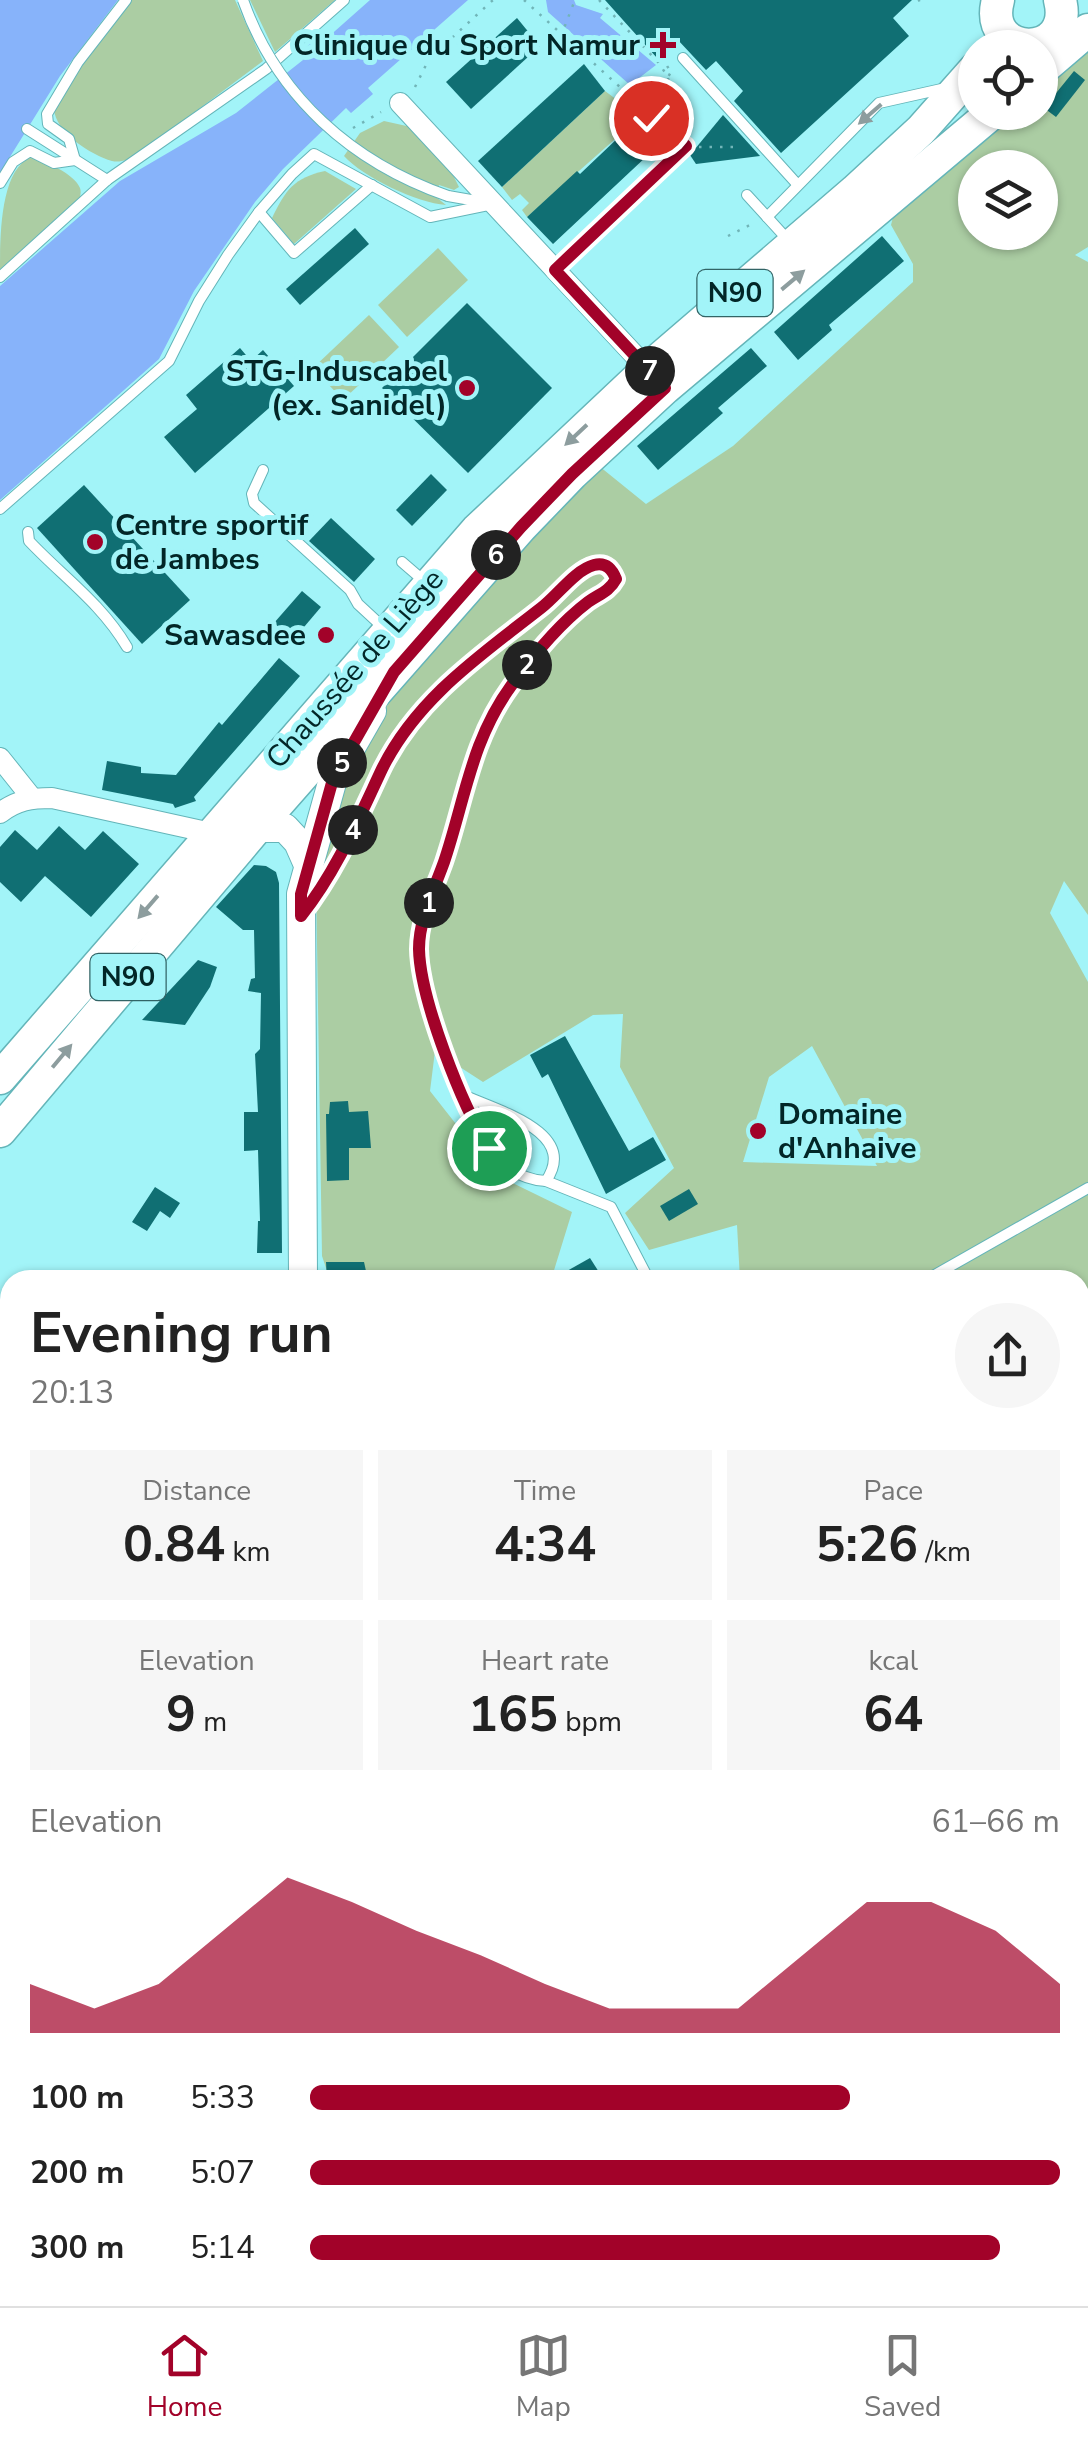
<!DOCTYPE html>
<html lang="en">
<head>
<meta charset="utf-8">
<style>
  :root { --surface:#fff; --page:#f6f6f6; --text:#222; --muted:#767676; --line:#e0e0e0; --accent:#a20229 }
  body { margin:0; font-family:"Nunito Sans",sans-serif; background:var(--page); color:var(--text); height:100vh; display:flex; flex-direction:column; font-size:38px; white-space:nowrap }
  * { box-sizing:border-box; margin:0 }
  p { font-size:32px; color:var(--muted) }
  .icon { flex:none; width:55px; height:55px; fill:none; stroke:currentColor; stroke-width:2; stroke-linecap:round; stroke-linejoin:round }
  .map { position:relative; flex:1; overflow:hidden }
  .panel { position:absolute; left:0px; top:1270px; width:1090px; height:1038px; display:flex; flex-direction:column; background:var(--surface); border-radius:30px 30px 0 0; box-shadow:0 2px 8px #0004 }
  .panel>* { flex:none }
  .tools { position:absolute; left:958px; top:30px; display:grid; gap:20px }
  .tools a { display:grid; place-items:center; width:100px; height:100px; border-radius:50%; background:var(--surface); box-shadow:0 2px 8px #0004; font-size:50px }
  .pin { position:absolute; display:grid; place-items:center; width:85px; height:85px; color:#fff; margin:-42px; border:5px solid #fff; border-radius:50%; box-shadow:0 2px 10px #0007 }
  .km { position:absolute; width:50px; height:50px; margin:-25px; border-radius:50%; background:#222; color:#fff; font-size:28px; line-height:50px; text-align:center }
  .round { display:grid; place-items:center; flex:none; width:105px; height:105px; border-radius:52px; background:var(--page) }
  .head { display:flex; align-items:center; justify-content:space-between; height:170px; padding:0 30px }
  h1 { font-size:55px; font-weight:700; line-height:75px }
  .figures { display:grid; grid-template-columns:repeat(3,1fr); gap:15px; height:170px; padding:10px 30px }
  .figures div { display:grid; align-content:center; border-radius:0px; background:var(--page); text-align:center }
  .figures b { font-size:50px; font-weight:700 }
  .figures small { font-size:28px; font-weight:400 }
  .figures p { font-size:28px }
  .chart { height:280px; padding:20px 30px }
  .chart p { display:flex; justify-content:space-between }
  .chart svg { width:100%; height:180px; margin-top:10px; fill:var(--accent); opacity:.7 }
  ul { padding:0 30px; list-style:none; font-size:32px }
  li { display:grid; grid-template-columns:160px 120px 1fr; align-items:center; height:75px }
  li i { height:25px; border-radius:12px; background:var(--accent) }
  .menu { display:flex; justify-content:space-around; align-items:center; height:140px; border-top:2px solid var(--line); background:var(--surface); font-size:28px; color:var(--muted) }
  .menu a { display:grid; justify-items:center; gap:5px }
  .menu .on { color:var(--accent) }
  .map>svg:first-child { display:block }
</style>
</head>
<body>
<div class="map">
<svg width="1088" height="2306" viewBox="0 0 1088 2306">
  <rect width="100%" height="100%" fill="#a2f4f8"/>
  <g fill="#abcda3" fill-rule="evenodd">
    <path d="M131,0H235L263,61L136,156C128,159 121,163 112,161C91,155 55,132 54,109L82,64Z"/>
    <path d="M250,0H335L275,52Z"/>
    <path d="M1088,38V247L1075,255L1088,262V915L1064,881L1050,913L1088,982V1591L1080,1592V1280H740L737,1225L649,1250L625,1213L674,1168L620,1067L623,1014L593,1015L483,1082L435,1051L430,1091L496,1175L572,1212L551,1280H330L322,1256L316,881L352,764L406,672L599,466L646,504L733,446L913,282V264L891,225L897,201L1001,113L1040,112V79ZM975,168H1040V232H975ZM812,1046L877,1166L743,1162L769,1077Z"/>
    <path d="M605,91L640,117L527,217L522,210L529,203L520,194L512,200L502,187Z"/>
    <path d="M384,121L411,127L452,173L459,187L454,190L439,185L436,197L446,205C417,203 363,177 344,156L360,133Z"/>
    <path d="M31,157C43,160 75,174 80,188C82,194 79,199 78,204L0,272C0,236 0,170 31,157Z"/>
    <path d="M325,171L356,189L294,244L272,218C286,189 294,178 325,171Z"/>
    <path d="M438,248L468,280L407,337L378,305Z"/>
    <path d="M369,315L399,347L343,400L313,368Z"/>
    <path d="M1080,1710L1088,1715V1943L1080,1940Z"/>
    <path d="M426,2298H552L553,2306H426Z"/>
  </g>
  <g fill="#87b3fa">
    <path d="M0,0H118L60,76L0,173Z"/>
    <path d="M370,0H468L368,88L373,94L351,113L346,108L283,169L255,202L194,291L159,359L0,500V286L120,181L236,113L303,60L299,54L321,34L326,39Z"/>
    <path d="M546,0H574L576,5L603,14L600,18L656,65L630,85L548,12Z"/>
  </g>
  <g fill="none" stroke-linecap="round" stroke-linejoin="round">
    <path stroke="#87b3fa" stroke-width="5" d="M1080,1861L1088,1864"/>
  </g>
  <g fill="#106f73">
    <path d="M605,0H912L893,18L909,36L781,153L734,101L743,91L716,61L706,70L677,39L657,58Z"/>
    <path d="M517,18L540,46L471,109L446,82Z"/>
    <path d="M584,64L605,91L502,187L478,161Z"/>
    <path d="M1074,71L1085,80L1056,117L1044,108Z"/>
    <path d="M723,115L760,156L696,164L690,155Z"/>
    <path d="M640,117L663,141L553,244L527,217L577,171L580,174Z"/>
    <path d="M355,228L369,244L300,305L286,289Z"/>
    <path d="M882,236L904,261L829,325L832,330L798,360L774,332Z"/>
    <path d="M467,303L552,388L468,473L382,388Z"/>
    <path d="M240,348L251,361L263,350L294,386L195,473L164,437L197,409L186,395Z"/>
    <path d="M751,348L767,366L718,408L723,413L658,470L637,446Z"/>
    <path d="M431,474L447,490L412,526L396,510Z"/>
    <path d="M84,485L190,600L142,644L37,528Z"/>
    <path d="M331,518L375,559L354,582L309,541Z"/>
    <path d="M302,591L321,607L293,640L274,623Z"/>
    <path d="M279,658L300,676L194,797L196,801L175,808L173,804L102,790L107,761L141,767V773L176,775L219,722L222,725Z"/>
    <path d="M59,826L85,850L103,831L139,864L91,917L45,876L21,902L0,882V847L15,830L37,850Z"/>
    <path d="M254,865L266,866L276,872L279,883L282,1253H257L258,1221H260L258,1150L244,1151V1112H258L255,1054L260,1049L261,993L248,991L251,979L255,978L254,930H243L216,907Z"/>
    <path d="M198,960L217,967L210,987L185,1025L142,1020Z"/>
    <path d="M565,1036L629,1151L653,1137L666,1160L606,1194L548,1074L542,1078L530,1055Z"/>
    <path d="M348,1101L349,1112L368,1111L371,1148H349V1180L327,1181L326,1114H329L330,1102Z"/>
    <path d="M155,1187L180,1203L170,1218L160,1211L147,1231L132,1222Z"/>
    <path d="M689,1189L698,1204L669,1221L660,1206Z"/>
    <path d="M590,1258L604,1280H551Z"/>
    <path d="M326,1262H364L368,1280H327Z"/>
  </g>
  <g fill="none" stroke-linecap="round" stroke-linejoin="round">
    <defs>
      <g id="lane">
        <path d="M683,58L797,184"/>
        <path d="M27,129L107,180"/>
        <path d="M0,183L13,162L30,151L54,163L75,160L69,139L48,124L47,114L78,62L126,0"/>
        <path d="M747,195L788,240"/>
        <path d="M448,196L488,203"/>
        <path d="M259,212L294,253L372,185"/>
        <path d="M767,217L879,103L946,88"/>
        <path d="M555,270L686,147"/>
        <path d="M0,277L107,180L266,69L344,0"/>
        <path d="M263,470L252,494L254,503L350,590L358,604L385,629"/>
        <path d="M0,509L169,361L199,301L228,255L259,212L292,174L314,154L430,217L493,204"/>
        <path d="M28,532L29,541C63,577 101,603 127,647"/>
        <path d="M402,562L424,581"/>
        <path d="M308,908C346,859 362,797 396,746C423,705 457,670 496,640C513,628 530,617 546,604C559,592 577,570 593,565C606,561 612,568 616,579C609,592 598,594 587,603C560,624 535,654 514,681C473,734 465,796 445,858C436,887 420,915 419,946C418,987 446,1054 461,1094C494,1110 580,1131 546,1181C499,1179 477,1132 461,1094"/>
        <path d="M546,1181L611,1207L649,1280"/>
        <path d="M926,1280L1088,1188"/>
        <path d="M0,1472L10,1479"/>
      </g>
      <g id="street">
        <path d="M400,103L654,376"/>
        <path d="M0,758L32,798"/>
        <path d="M0,813C17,800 31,798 52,798L211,833"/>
        <path d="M1080,1710L1088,1715"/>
        <path d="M0,2196L10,2190"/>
        <path d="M1031,2298L1036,2306"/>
      </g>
      <g id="secondary">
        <path d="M243,828H285L298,842L309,867"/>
        <path d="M303,1280L301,894L333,779L372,711"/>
        <path d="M306,2298V2306"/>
      </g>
      <g id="primary">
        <path d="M998,0C982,59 1075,60 1060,0"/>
        <path d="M1040,71L1088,30"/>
        <path d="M0,1078L477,530L648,369L855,191L921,130L975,69"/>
        <path d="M0,1131L258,826L521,527L572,474L665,388L993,112"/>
        <path d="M0,1654L10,1656"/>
        <path d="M1080,1960L1088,1964"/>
        <path d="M1080,1991L1088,1994"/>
      </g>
    </defs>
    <use href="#lane" stroke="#64b5b9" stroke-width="12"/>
    <use href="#street" stroke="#64b5b9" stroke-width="22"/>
    <use href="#secondary" stroke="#64b5b9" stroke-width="30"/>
    <use href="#primary" stroke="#64b5b9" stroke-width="35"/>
    <g stroke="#71b5b8" stroke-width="2.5" stroke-dasharray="2.5 8" stroke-linecap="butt">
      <path d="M524,0L675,137"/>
      <path d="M599,0L658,62L668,77L671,72"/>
      <path d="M918,1L920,0"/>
      <path d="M557,46L575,0"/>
      <path d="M670,50L662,57L670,71"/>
      <path d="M668,78L675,135"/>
      <path d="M415,87L429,59L493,0"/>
      <path d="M353,128L381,112"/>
      <path d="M699,147H741"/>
      <path d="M728,236L752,224"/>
      <path d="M1080,1459L1088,1454"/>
      <path d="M1080,2239L1081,2187L1086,2183L1088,2148"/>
      <path d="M1080,2256L1088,2263"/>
    </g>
    <use href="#lane" stroke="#fff" stroke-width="10"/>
    <use href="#street" stroke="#fff" stroke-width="20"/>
    <use href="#secondary" stroke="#fff" stroke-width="28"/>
    <use href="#primary" stroke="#fff" stroke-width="32"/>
    <defs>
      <path id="lane-bridge" d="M243,0C277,97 353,163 448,196"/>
    </defs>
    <use href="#lane-bridge" stroke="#64b5b9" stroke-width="12" stroke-linecap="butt"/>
    <use href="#lane-bridge" stroke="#fff" stroke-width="10"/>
  </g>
  <defs><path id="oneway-solid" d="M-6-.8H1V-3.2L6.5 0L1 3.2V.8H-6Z" transform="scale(2.5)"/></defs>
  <g fill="#8d9d9e">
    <use href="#oneway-solid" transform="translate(870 114) rotate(139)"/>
    <use href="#oneway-solid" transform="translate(793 280) rotate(-40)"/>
    <use href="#oneway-solid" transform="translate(576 435) rotate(137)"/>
    <use href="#oneway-solid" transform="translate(148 907) rotate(131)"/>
    <use href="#oneway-solid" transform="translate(62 1056) rotate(-50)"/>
  </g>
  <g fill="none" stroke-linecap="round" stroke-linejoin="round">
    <defs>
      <path id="route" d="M489,1148C462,1106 420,999 419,949C419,919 434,890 444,862C465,800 471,741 511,686C532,657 559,624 588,602C599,594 609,592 616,579C612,569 606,562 594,565C575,570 557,596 541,608C481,655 417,698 382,769C358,820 336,872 301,916V894L333,779L394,672L521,527L572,474L665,388L555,270L686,146L651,118"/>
    </defs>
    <use href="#route" stroke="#fff" stroke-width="20"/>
    <use href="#route" stroke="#a20229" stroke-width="12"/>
  </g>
  <g fill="#a20229" stroke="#a2f4f8" stroke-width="4">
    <path d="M658 30h10v10h10v10h-10v10h-10v-10h-10v-10h10z"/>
    <circle cx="467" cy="388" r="10"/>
    <circle cx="95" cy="542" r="10"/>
    <circle cx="326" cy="635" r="10"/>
    <circle cx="758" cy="1131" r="10"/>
  </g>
  <g text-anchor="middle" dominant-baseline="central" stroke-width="10" stroke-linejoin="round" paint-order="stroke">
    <g fill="#a2f4f8" stroke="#326466" stroke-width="2.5">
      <rect x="697.5" y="270" width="75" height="46" rx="8"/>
      <rect x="90.5" y="954" width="75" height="46" rx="8"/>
    </g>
    <g font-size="28" font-weight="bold" fill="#022627">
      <text x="735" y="293">N90</text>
      <text x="128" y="977">N90</text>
    </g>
    <g font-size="30" font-weight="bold" fill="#022627" stroke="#a2f4f8" text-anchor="end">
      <text x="640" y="45">Clinique du Sport Namur</text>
      <text x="447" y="371">STG-Induscabel<tspan x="447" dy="34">(ex. Sanidel)</tspan></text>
      <text x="115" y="525" text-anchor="start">Centre sportif<tspan x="115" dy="34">de Jambes</tspan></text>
      <text x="306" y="635">Sawasdee</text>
      <text x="778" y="1114" text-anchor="start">Domaine<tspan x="778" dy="34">d'Anhaive</tspan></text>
    </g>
    <g font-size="30" fill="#022627" stroke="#a2f4f8">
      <text transform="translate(355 669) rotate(-49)">Chaussée de Liège</text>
    </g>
  </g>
</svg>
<div class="tools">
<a><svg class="icon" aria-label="locate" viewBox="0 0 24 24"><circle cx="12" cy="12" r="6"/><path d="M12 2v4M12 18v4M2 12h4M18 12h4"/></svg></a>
<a><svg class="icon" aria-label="layers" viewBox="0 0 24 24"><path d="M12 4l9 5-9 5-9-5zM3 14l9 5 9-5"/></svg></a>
</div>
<div class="pin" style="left:489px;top:1148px;background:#1e9e55"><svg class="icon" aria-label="arrive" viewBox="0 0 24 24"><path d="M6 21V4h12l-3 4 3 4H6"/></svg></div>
<div class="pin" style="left:651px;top:118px;background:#d93025"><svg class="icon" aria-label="check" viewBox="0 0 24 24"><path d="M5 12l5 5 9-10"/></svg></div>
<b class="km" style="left:429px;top:903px">1</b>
<b class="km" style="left:527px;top:665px">2</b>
<b class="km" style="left:353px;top:830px">4</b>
<b class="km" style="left:342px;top:763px">5</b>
<b class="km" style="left:496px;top:555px">6</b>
<b class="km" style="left:650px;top:371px">7</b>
<section class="panel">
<div class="head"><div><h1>Evening run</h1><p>20:13</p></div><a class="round"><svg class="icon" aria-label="share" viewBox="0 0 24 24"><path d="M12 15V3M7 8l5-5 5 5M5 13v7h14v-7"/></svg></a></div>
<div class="figures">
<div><p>Distance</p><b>0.84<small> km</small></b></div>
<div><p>Time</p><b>4:34</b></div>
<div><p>Pace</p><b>5:26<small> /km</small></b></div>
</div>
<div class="figures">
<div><p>Elevation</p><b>9<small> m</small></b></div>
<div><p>Heart rate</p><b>165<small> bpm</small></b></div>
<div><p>kcal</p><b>64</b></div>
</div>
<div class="chart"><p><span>Elevation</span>61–66 m</p>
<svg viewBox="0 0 160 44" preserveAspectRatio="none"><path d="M0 44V32L10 38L20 32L30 19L40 6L50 12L60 19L70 25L80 32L90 38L100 38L110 38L120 25L130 12L140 12L150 19L160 32V44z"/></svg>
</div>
<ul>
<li><b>100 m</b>5:33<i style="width:72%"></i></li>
<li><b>200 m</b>5:07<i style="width:100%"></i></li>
<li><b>300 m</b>5:14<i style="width:92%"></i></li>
</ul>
</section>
</div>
<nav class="menu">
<a class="on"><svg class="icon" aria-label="home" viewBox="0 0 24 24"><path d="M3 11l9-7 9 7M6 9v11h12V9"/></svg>Home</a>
<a><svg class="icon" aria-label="map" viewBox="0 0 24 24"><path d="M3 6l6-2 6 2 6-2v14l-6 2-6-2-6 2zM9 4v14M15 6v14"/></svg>Map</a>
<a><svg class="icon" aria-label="saved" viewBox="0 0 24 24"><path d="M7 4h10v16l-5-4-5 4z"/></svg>Saved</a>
</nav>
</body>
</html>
